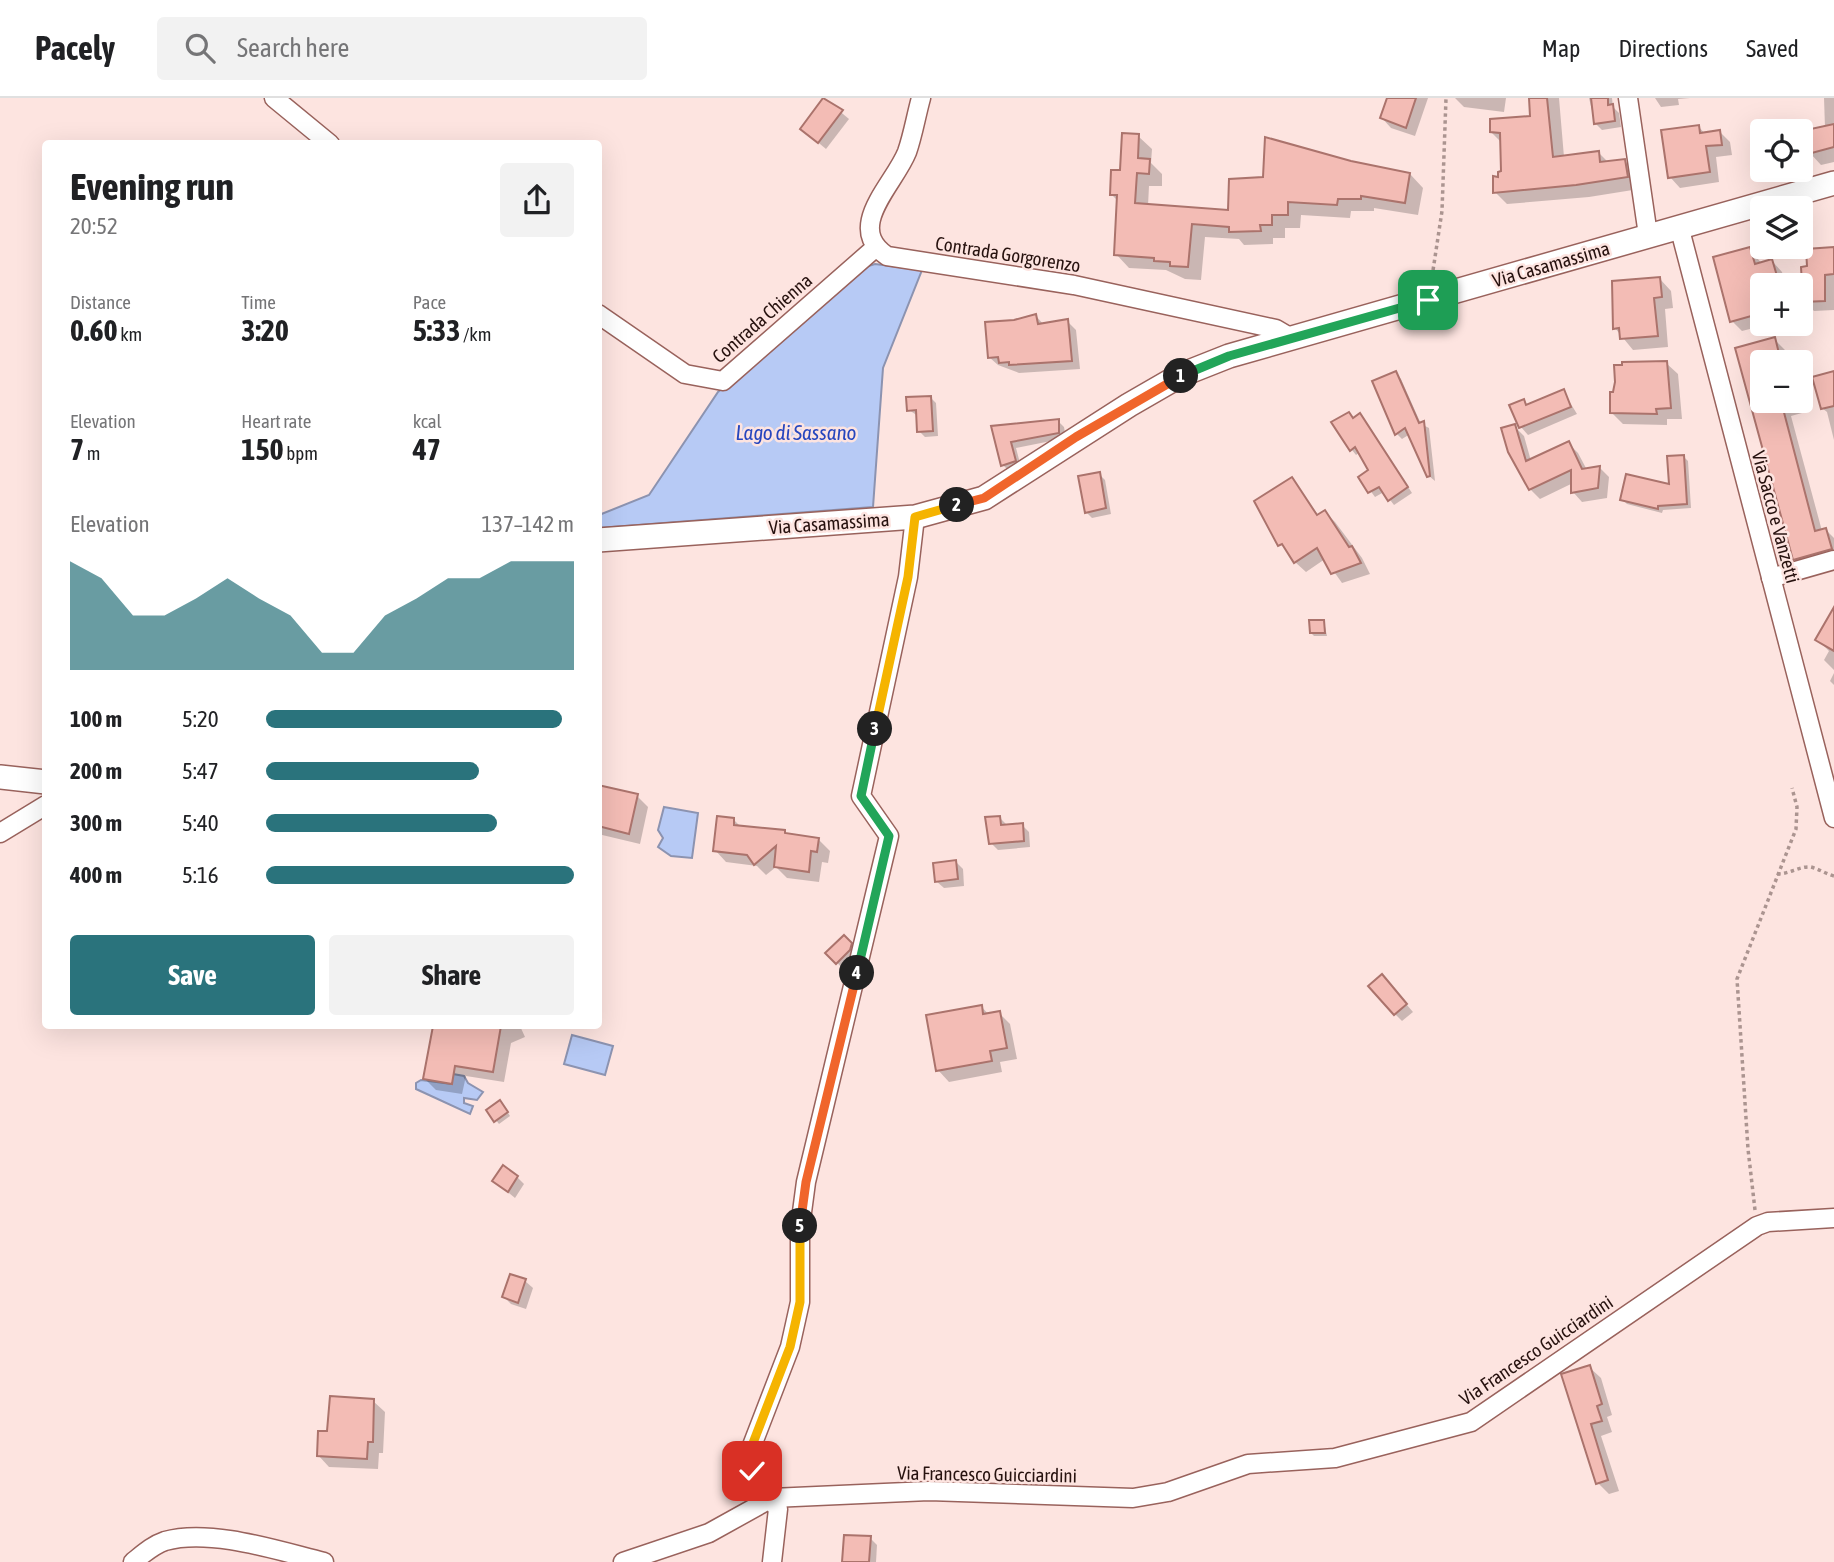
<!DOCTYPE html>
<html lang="en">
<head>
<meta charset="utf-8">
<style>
  :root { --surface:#fff; --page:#f2f2f2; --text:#202124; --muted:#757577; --line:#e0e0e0; --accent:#2a737c }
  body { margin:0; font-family:"Asap Condensed",sans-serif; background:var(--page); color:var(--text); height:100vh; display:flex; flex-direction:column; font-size:26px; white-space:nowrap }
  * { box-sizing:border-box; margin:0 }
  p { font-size:23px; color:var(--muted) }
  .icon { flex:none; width:38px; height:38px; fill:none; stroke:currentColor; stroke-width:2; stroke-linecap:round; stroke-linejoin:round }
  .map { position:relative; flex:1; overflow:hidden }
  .drawer { position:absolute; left:42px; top:42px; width:560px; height:889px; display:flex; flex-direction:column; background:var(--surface); border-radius:7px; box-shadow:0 7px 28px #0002 }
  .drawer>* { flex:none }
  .buttons { position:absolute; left:1750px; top:21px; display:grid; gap:14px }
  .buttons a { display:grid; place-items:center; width:63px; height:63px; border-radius:7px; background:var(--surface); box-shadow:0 7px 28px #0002; font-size:35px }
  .pin { position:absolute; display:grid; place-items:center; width:60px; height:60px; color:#fff; margin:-30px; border-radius:14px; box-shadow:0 4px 10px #0006 }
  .km { position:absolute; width:35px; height:35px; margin:-18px; border-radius:50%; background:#222; color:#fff; font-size:19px; line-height:35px; text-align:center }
  .round { display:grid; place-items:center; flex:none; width:74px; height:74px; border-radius:7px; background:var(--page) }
  .summary { display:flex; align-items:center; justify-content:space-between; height:119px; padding:0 28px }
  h1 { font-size:38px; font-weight:700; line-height:52px }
  .metrics { display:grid; grid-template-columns:repeat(3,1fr); gap:10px; height:119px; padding:7px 28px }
  .metrics div { display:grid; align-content:center }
  .metrics b { font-size:30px; font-weight:700 }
  .metrics small { font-size:19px; font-weight:400 }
  .metrics p { font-size:19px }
  .chart { height:196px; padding:14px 28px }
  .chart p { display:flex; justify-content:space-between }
  .chart svg { width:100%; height:126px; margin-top:7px; fill:var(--accent); opacity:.7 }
  .action { display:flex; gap:14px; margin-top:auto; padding:14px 28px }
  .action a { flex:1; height:80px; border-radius:7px; background:var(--accent); color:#fff; font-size:28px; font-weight:700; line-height:80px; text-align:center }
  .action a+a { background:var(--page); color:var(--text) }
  ul { padding:0 28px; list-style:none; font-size:23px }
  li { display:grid; grid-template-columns:112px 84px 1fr; align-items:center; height:52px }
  li i { height:18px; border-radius:9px; background:var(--accent) }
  header { display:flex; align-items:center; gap:42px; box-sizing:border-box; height:98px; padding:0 35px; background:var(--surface); border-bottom:2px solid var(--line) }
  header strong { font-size:33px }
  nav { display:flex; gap:38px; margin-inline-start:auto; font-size:24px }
  .search { width:490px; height:63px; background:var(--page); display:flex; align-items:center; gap:18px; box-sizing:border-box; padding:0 24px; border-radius:7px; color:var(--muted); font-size:26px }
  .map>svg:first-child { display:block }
</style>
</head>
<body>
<header>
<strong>Pacely</strong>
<div class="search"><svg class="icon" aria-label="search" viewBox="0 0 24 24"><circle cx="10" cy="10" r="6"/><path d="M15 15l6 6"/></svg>Search here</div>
<nav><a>Map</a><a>Directions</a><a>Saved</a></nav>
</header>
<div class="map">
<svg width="1834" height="1464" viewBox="0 0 1834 1464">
  <rect width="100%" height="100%" fill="#fde4e0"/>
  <g fill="#b7caf5" stroke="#8c93b0" stroke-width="2">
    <path d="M875,166L922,172L883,270L873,409L599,430V417L649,397L718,294L862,170Z"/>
    <path d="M664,709L698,715L692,760L671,758L658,749L663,740L658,732Z"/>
    <path d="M572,937L613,948L605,977L564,966Z"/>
    <path d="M453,976L464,978L468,985L483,994L477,1002L464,1000V1005L473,1008L470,1016L416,991V985L421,982L451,986Z"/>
  </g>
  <g fill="#0003">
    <path d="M1389,0H1428L1415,38L1391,30L1382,20Z"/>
    <path d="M1455,0H1506L1504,14L1464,9Z"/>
    <path d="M1530,0H1559L1564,59L1599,55L1609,65L1625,63L1637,75L1639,91L1589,99L1507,106L1495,94L1503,75L1502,45L1491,34L1532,19Z"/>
    <path d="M1589,0H1612L1613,9L1619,15L1621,29L1602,32L1595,25Z"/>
    <path d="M1655,0H1690L1678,1L1679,7L1661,9Z"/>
    <path d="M1824,0H1834V64L1821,67L1810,55L1825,30Z"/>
    <path d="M825,1L849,21L826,51L802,31Z"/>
    <path d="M1699,29L1705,36L1720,34L1730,44L1732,57L1716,59L1719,84L1680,90L1670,79Z"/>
    <path d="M1138,38L1152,51L1151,65L1162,76V88H1149L1148,108L1230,114L1264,81L1351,65L1410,76L1423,90L1418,117L1374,110V113H1351L1350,120L1301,117L1300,130H1285V140H1273V146L1244,147L1239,141L1205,139L1201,182L1185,181L1166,172L1129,170L1116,156L1118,103L1111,96Z"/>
    <path d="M1834,150V212L1814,213L1804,203L1809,170Z"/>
    <path d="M1750,151L1762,166L1772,163L1782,174L1786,187H1762V226H1769L1742,233L1732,223Z"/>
    <path d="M1660,181L1671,193L1673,210L1665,211L1668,249L1633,252L1615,230Z"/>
    <path d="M1036,218L1044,227L1067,223L1076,232L1080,271L1019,275L998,267L989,259L1014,224Z"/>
    <path d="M1774,241L1785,252L1788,264H1762V303H1798L1802,315L1791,318L1822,433L1826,432L1834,440V463L1805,472L1794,461L1737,251Z"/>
    <path d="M1666,265L1678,276L1682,321H1667V327L1623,326L1612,315Z"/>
    <path d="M1396,275L1401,281L1421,326L1429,330L1435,383L1429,378L1410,336L1402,341L1397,336Z"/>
    <path d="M1834,275V342L1827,314L1822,310Z"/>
    <path d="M1563,293L1577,316L1528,337L1521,329L1511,308L1523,303L1529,308Z"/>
    <path d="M930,299L936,305L938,338L925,339L919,333L918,318L909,312Z"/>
    <path d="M1349,316L1354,321L1365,323L1412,395L1394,407L1384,394L1375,399L1361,380L1371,372L1360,354L1356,357L1352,352L1334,325Z"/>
    <path d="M1058,323L1064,329L1066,340L1016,350L1021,369L1009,373L1003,367L993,329Z"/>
    <path d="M1514,328L1524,338L1531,363L1568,345L1578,355L1587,372L1599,369L1609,379L1607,400L1582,404L1573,394V385L1540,401L1530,391Z"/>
    <path d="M1683,358L1688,363L1691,410L1663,412L1662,415L1627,406L1622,401L1671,388Z"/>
    <path d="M1099,376L1105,382L1111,416L1092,420L1086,414Z"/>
    <path d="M1291,381L1319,418L1325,414L1335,424L1362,460L1370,476L1342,485L1325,461L1306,474L1295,464L1266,426Z"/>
    <path d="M1834,512V572L1824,562L1829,553L1817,541Z"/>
    <path d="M1324,524L1327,538H1314L1311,535Z"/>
    <path d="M1834,575V587L1830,583Z"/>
    <path d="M598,689L637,698L648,709L640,746L598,736Z"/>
    <path d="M1000,720L1007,727H1022L1029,734L1030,749L998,752L991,745Z"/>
    <path d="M734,722L741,729L784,733L788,737L818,741L830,753L828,765L822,764L819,784L787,780L776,769L766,777L757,768L726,764L715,752Z"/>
    <path d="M956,764L963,771L964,788L944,790L936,783Z"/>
    <path d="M844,839L858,854L857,860L844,872L828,855Z"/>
    <path d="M1389,886L1413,914L1402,923L1395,916Z"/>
    <path d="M981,908L989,917L999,915L1010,926L1017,961L1000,964L1002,974L949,984L938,972Z"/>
    <path d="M435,928H520L525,939L511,945L504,984L466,978L462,996L436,992L425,981Z"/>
    <path d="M503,1007L510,1018L499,1026L488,1012Z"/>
    <path d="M517,1079L524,1086L515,1100L494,1083Z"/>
    <path d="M525,1183L533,1190L526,1211L511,1206L504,1199Z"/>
    <path d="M1589,1269L1601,1280L1612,1317L1607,1319L1612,1334L1601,1338L1619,1393L1609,1396L1598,1385L1564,1277Z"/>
    <path d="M373,1303L385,1314L383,1355H379L378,1371L329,1369L318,1357L329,1335Z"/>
    <path d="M870,1440L877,1447L876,1464H845Z"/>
  </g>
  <g fill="#f3bcb5" stroke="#ab736c" stroke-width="2">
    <path d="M823,0L843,12L818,45L800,31Z"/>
    <path d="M1387,0H1416L1406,30L1380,20Z"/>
    <path d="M1529,0H1547L1553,59L1599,53L1600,64L1625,61L1628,79L1576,87L1493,95V78L1498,79V74L1501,73L1500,35L1490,34V21L1530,18Z"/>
    <path d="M1591,0H1608V7L1613,6L1615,23L1594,26Z"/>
    <path d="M1834,26V49L1808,56L1806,32Z"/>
    <path d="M1699,27L1700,35L1720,32L1722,47L1706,48L1710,74L1668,80L1661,32Z"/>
    <path d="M1122,35L1139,36L1138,60L1150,61L1149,76L1137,75L1135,105L1228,112L1229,81L1263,79L1265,39L1351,63L1410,75L1405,105L1361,98V101H1338L1337,107L1288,104V117H1272V127H1260L1261,133L1229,134V129L1192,126L1188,169L1170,168V164L1154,163V160L1114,157L1117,97H1110L1111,72H1120Z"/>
    <path d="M1750,149L1755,166L1772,161L1777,178L1762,182V215L1730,224L1713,159Z"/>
    <path d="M1834,149V176L1825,177V203L1803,204L1801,169L1807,168L1806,151Z"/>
    <path d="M1660,179L1662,199L1654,200L1658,238L1620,241L1619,230L1613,231L1612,183Z"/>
    <path d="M1036,216L1038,226L1068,221L1072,263L1009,267V264L999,265L998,259L988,260L985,224L1014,222Z"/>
    <path d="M1775,239L1781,264H1762V303H1781L1815,433L1826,430L1832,451L1793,462L1735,250Z"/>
    <path d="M1667,263L1671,310L1656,311L1657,316L1610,315V294H1613L1615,284L1614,267H1622V264Z"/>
    <path d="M1396,273L1419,325L1424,323L1430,378L1427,379L1405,330L1395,337L1372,283Z"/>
    <path d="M1834,273V308L1821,311L1812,279Z"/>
    <path d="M1564,291L1571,309L1519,330L1509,307L1524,301L1526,307Z"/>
    <path d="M931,298L933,333L917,334L916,312L907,313L906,299Z"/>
    <path d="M1349,314L1353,320L1360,315L1408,389L1388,403L1379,389L1368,395L1358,379L1368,372L1355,349L1350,353L1331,324Z"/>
    <path d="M1059,321V335L1011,344L1016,363L1001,368L991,328Z"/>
    <path d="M1515,326L1526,363L1569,343L1582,371L1600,368L1598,390L1571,395V372L1529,392L1508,354L1501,330Z"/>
    <path d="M1684,357L1687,406L1658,408V411L1620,402L1626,376L1669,386L1667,358Z"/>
    <path d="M1100,374L1106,410L1085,415L1078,378Z"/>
    <path d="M1292,379L1317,417L1325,412L1349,449L1352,448L1361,465L1331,476L1317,450L1294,465L1282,446L1278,448L1254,403Z"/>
    <path d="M1834,509V553L1815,542Z"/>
    <path d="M1309,522H1324L1325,535H1310Z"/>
    <path d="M598,687L638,696L629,736L598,728Z"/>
    <path d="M717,718L734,720V727L785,732V735L819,740L817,754L811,753L809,774L774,769L776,748L754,767L747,757L713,753Z"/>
    <path d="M1000,718L1001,727L1023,725L1024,743L989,746L985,719Z"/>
    <path d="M956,762L958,781L935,784L933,765Z"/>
    <path d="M844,837L852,845L850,852L836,866L825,855Z"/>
    <path d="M1382,876L1407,906L1394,917L1368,888Z"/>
    <path d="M982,907L983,916L1000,913L1007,950L990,953L992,963L936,973L926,917Z"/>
    <path d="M433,928H501L493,974L455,968L452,986L423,981Z"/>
    <path d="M500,1002L508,1014L494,1024L486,1012Z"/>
    <path d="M503,1067L518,1078L508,1094L492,1083Z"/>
    <path d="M510,1176L526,1181L518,1205L502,1199Z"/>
    <path d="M1590,1267L1602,1306L1597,1308L1602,1323L1591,1326L1608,1382L1596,1386L1561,1276Z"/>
    <path d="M330,1298L374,1301L373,1344H368L367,1361L317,1358L318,1333H327Z"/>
    <path d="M844,1437L871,1438L869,1464H842Z"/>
  </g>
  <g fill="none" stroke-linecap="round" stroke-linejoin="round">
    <defs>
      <g id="minor">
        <path d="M274,0L330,46"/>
        <path d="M921,0C916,18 913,37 907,54C894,87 844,129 887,158L1074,187L1276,231L1293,241"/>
        <path d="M1628,0L1648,137"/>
        <path d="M1679,128L1834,720"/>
        <path d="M598,216L685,276L723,283L875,150"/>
        <path d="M1771,480L1834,462"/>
        <path d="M0,735L46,707"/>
        <path d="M133,1464C143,1456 153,1447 165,1443C210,1430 279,1453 324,1464"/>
        <path d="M623,1464L709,1435L772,1400L929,1393L1133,1400L1168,1394L1248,1366L1335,1360L1471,1324L1757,1128L1768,1124L1834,1120"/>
        <path d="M772,1464L778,1411L758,1385L748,1358L790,1249L800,1204V1129L806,1084L889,738L861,698L908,479L915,419"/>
      </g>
      <g id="major">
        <path d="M598,442L915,419L984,400L1129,307L1181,277L1229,258L1834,85"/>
        <path d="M0,679L46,684"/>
      </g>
    </defs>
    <use href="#minor" stroke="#99625c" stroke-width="21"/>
    <use href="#major" stroke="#99625c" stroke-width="26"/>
    <g stroke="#ab9490" stroke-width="3.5" stroke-dasharray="3.5 3.5" stroke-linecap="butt">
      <path d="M1432,179L1442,113L1446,0"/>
      <path d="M1777,776C1790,776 1799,768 1811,769C1819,771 1826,776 1834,778"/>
      <path d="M1755,1112L1748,1051L1737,881L1796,731L1797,709L1792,690"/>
    </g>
    <use href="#minor" stroke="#fff" stroke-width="18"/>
    <use href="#major" stroke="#fff" stroke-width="23"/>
  </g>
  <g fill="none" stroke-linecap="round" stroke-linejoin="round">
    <defs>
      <path id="split-1" d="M1181,278L1229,258L1428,202"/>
      <path id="split-2" d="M957,407L984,400L1076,339L1181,278"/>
      <path id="split-3" d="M875,631L908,479L915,419L957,407"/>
      <path id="split-4" d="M857,875L889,738L861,698L875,631"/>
      <path id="split-5" d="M800,1128L806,1084L857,875"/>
      <path id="split-6" d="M752,1373L748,1358L790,1249L800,1204V1128"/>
    </defs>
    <use href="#split-1" stroke="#fff" stroke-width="14"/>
    <use href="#split-2" stroke="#fff" stroke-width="14"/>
    <use href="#split-3" stroke="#fff" stroke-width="14"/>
    <use href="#split-4" stroke="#fff" stroke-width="14"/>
    <use href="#split-5" stroke="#fff" stroke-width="14"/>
    <use href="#split-6" stroke="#fff" stroke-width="14"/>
    <use href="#split-1" stroke="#22a559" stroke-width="9"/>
    <use href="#split-2" stroke="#f0652b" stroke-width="9"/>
    <use href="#split-3" stroke="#f5b400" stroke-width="9"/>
    <use href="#split-4" stroke="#22a559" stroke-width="9"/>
    <use href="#split-5" stroke="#f0652b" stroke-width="9"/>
    <use href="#split-6" stroke="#f5b400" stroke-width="9"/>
  </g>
  <g text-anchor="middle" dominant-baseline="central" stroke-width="5" stroke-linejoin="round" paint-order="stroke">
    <g font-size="19" fill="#27120f" stroke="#fde4e0">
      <text transform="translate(1008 156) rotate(9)">Contrada Gorgorenzo</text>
      <text transform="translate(1551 166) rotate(-16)">Via Casamassima</text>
      <text transform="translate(762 220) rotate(-41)">Contrada Chienna</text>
      <text transform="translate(1776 419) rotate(75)">Via Sacco e Vanzetti</text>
      <text transform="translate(829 425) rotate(-4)">Via Casamassima</text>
      <text transform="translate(1536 1252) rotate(-34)">Via Francesco Guicciardini</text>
      <text transform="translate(987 1376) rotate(1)">Via Francesco Guicciardini</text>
    </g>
    <g font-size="21" font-style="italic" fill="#2746be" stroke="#fde4e0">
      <text x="796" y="334">Lago di Sassano</text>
    </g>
  </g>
</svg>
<div class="buttons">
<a><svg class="icon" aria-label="locate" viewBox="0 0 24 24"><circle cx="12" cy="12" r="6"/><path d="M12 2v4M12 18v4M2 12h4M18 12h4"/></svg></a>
<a><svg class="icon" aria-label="layers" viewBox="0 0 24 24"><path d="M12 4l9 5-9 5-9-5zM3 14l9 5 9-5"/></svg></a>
<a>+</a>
<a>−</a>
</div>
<div class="pin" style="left:1428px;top:202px;background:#1e9e55"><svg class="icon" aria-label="arrive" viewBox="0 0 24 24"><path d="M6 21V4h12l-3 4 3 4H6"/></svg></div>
<div class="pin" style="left:752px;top:1373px;background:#d93025"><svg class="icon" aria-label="check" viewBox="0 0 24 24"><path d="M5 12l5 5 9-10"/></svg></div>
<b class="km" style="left:1181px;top:278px">1</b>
<b class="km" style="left:957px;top:407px">2</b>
<b class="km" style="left:875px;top:631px">3</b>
<b class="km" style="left:857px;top:875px">4</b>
<b class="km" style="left:800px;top:1128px">5</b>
<section class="drawer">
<div class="summary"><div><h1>Evening run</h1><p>20:52</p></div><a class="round"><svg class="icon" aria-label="share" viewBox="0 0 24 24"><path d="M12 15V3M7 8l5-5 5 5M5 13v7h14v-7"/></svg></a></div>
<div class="metrics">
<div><p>Distance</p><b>0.60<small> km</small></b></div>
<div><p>Time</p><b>3:20</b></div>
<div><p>Pace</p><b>5:33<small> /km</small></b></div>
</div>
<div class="metrics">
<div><p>Elevation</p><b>7<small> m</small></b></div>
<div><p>Heart rate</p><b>150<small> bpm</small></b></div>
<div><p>kcal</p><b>47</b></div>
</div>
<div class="chart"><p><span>Elevation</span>137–142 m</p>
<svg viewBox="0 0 160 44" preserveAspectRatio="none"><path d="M0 44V6L10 12L20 25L30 25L40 19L50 12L60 19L70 25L80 38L90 38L100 25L110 19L120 12L130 12L140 6L150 6L160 6V44z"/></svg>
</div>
<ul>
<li><b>100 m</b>5:20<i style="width:96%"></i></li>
<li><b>200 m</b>5:47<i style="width:69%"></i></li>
<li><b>300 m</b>5:40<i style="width:75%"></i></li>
<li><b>400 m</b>5:16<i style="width:100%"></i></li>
</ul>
<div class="action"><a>Save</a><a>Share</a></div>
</section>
</div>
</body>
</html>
